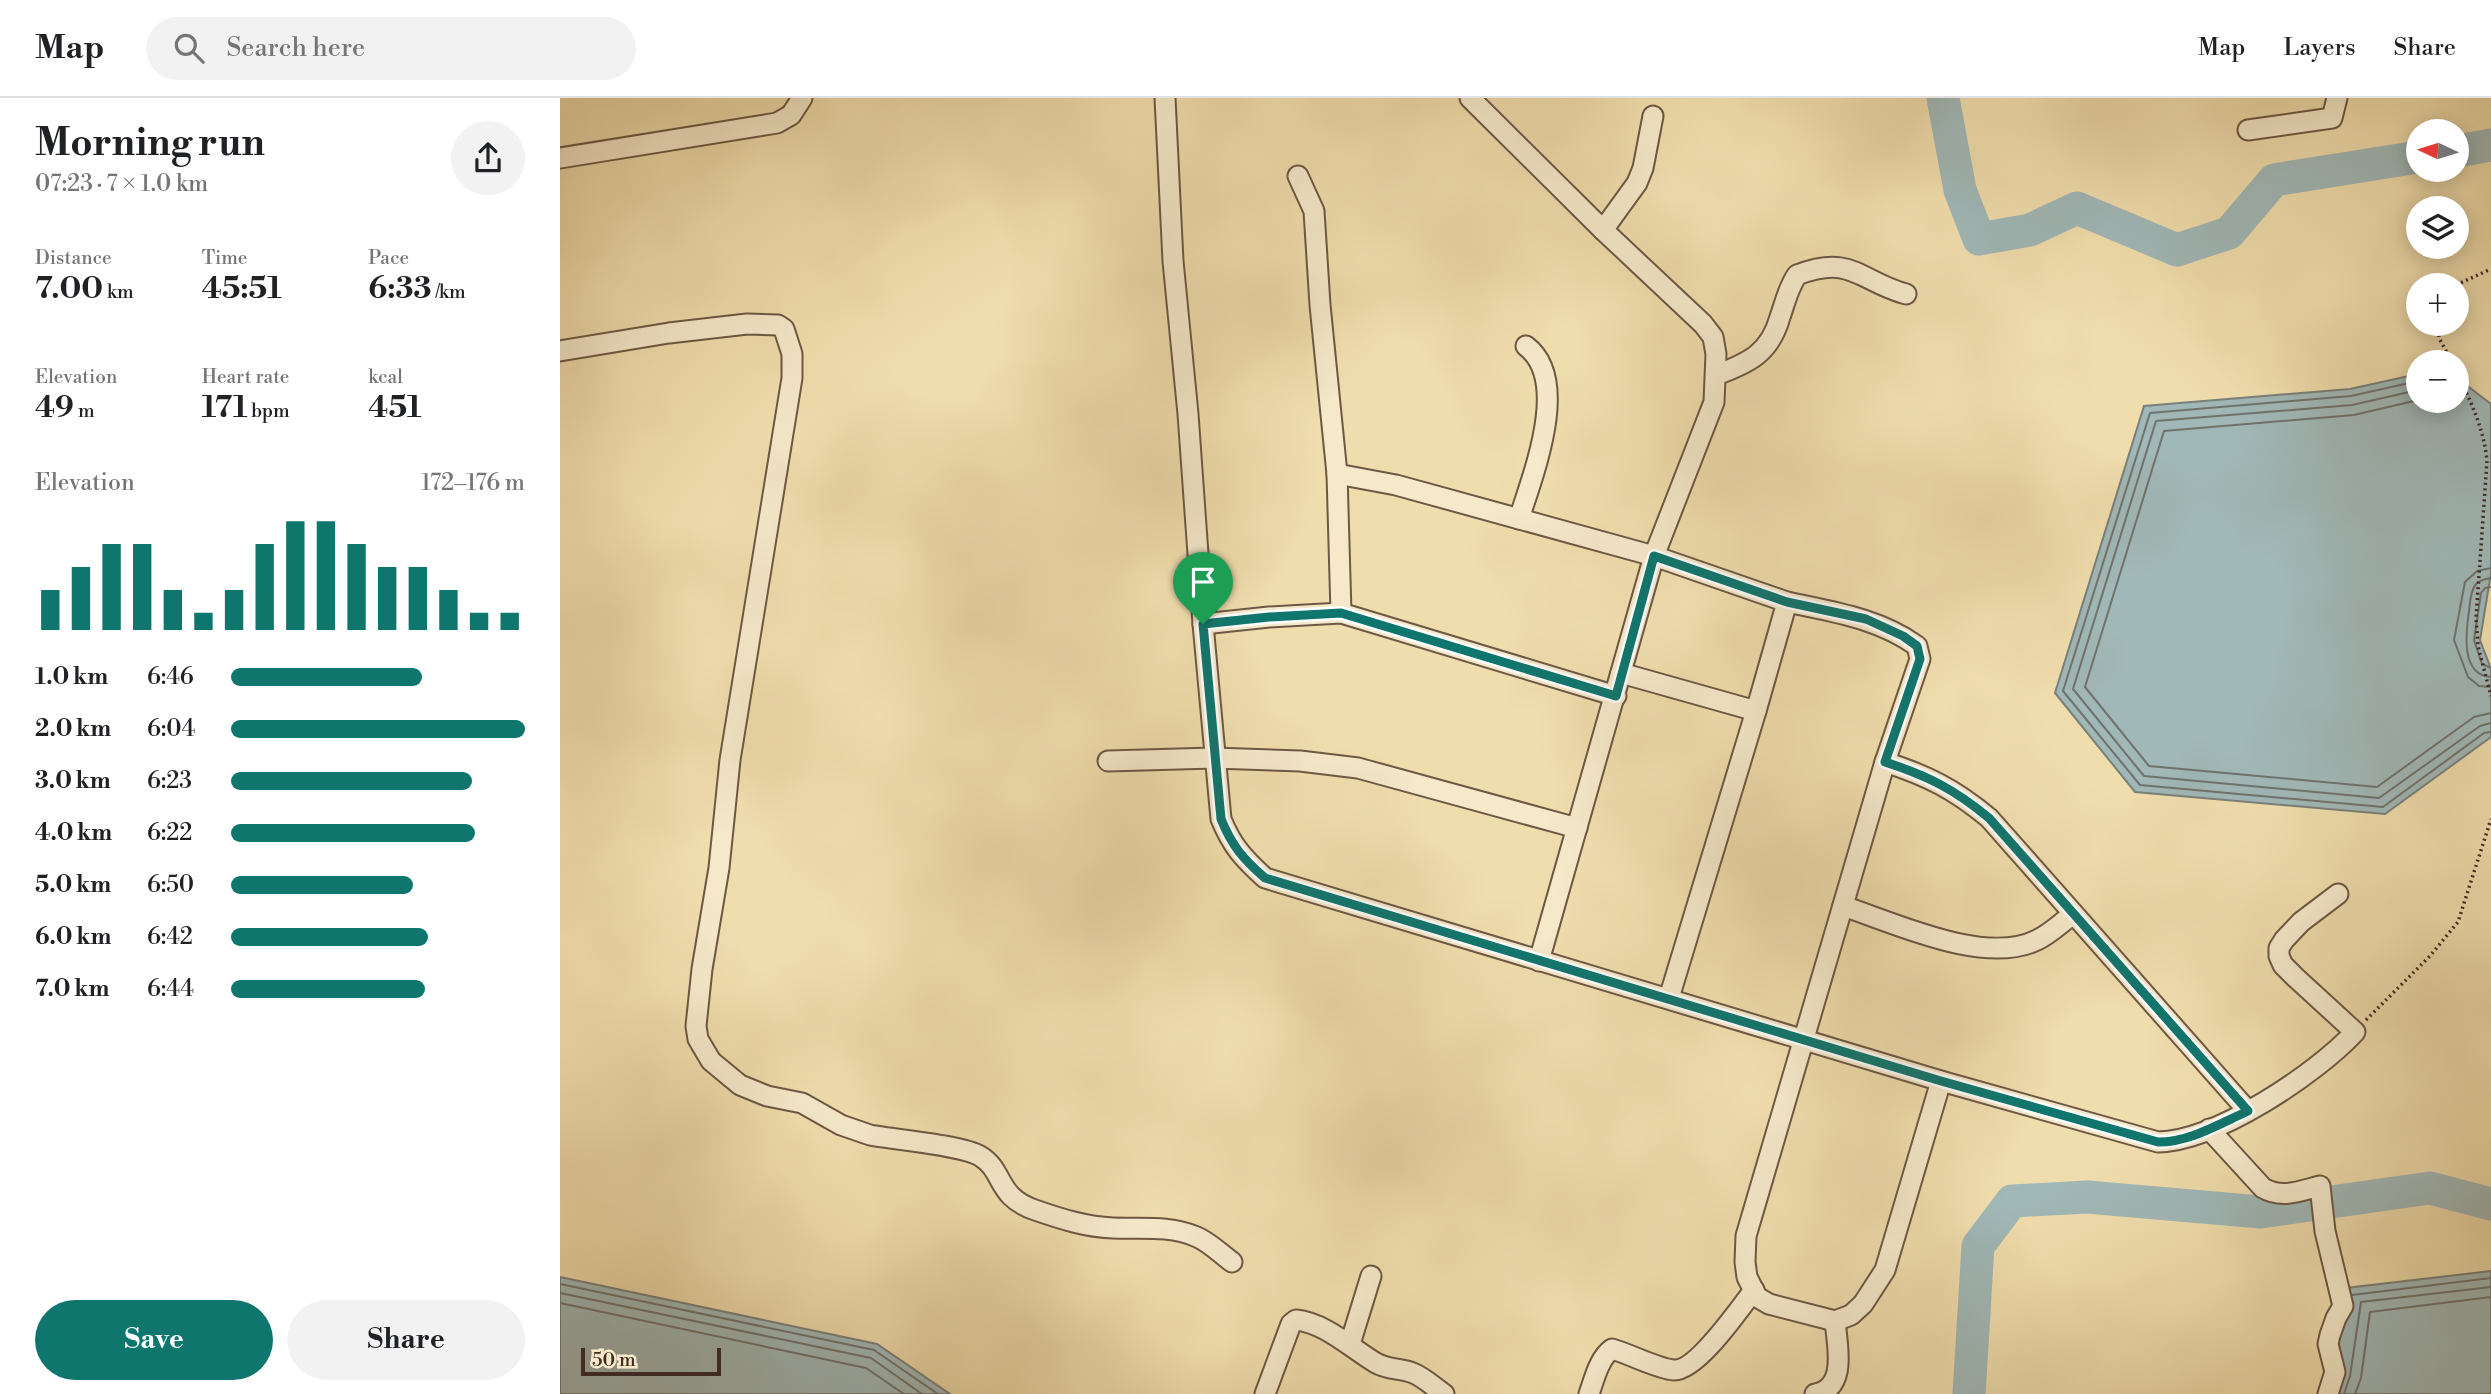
<!DOCTYPE html>
<html lang="en">
<head>
<meta charset="utf-8">
<style>
  :root { --surface:#fff; --page:#f2f2f2; --text:#202124; --muted:#757577; --line:#e0e0e0; --accent:#0f766e }
  body { margin:0; font-family:"Libre Bodoni",serif; background:var(--page); color:var(--text); height:100vh; display:flex; flex-direction:column; font-size:26px; white-space:nowrap }
  * { box-sizing:border-box; margin:0 }
  p { font-size:23px; color:var(--muted) }
  .icon { flex:none; width:38px; height:38px; fill:none; stroke:currentColor; stroke-width:2; stroke-linecap:round; stroke-linejoin:round }
  .map { position:relative; flex:1; overflow:hidden }
  .sheet { display:flex; flex-direction:column; background:var(--surface); width:560px }
  .sheet>* { flex:none }
  .needle { width:46px; rotate:274deg }
  .fabs { position:absolute; left:1846px; top:21px; display:grid; gap:14px }
  .fabs a { display:grid; place-items:center; width:63px; height:63px; border-radius:50%; background:var(--surface); box-shadow:0 4px 18px #0003; font-size:35px }
  .scale { position:absolute; left:21px; bottom:18px; width:140px; box-sizing:border-box; padding-left:7px; border:4px solid #412b22; border-top:0; font-size:19px; line-height:24px; white-space:nowrap; color:#412b22; -webkit-text-stroke:5px #f5e9ca; paint-order:stroke }
  .pin { position:absolute; display:grid; place-items:center; width:60px; height:60px; color:#fff; margin:-72px -30px; border-radius:50% 50% 50% 0; rotate:-45deg; box-shadow:0 0 7px #0007 }
  .pin .icon { rotate:45deg }
  .round { display:grid; place-items:center; flex:none; width:74px; height:74px; border-radius:37px; background:var(--page) }
  .head { display:flex; align-items:center; justify-content:space-between; height:119px; padding:0 35px }
  h1 { font-size:38px; font-weight:700; line-height:52px }
  .figures { display:grid; grid-template-columns:repeat(3,1fr); gap:10px; height:119px; padding:7px 35px }
  .figures div { display:grid; align-content:center }
  .figures b { font-size:30px; font-weight:700 }
  .figures small { font-size:19px; font-weight:400 }
  .figures p { font-size:19px }
  .chart { height:196px; padding:14px 35px }
  .chart p { display:flex; justify-content:space-between }
  .chart svg { width:100%; height:126px; margin-top:7px; stroke:var(--accent); stroke-width:6 }
  .button { display:flex; gap:14px; margin-top:auto; padding:14px 35px }
  .button a { flex:1; height:80px; border-radius:42px; background:var(--accent); color:#fff; font-size:28px; font-weight:700; line-height:80px; text-align:center }
  .button a+a { background:var(--page); color:var(--text) }
  ul { padding:0 35px; list-style:none; font-size:23px }
  li { display:grid; grid-template-columns:112px 84px 1fr; align-items:center; height:52px }
  li i { height:18px; border-radius:9px; background:var(--accent) }
  header { display:flex; align-items:center; gap:42px; box-sizing:border-box; height:98px; padding:0 35px; background:var(--surface); border-bottom:2px solid var(--line) }
  header strong { font-size:33px }
  nav { display:flex; gap:38px; margin-inline-start:auto; font-size:24px }
  .search { width:490px; height:63px; background:var(--page); display:flex; align-items:center; gap:18px; box-sizing:border-box; padding:0 24px; border-radius:38px; color:var(--muted); font-size:26px }
  main { display:flex; flex:1; min-height:0 }
  .map>svg:first-child { display:block }
</style>
</head>
<body>
<header>
<strong>Map</strong>
<div class="search"><svg class="icon" aria-label="search" viewBox="0 0 24 24"><circle cx="10" cy="10" r="6"/><path d="M15 15l6 6"/></svg>Search here</div>
<nav><a>Map</a><a>Layers</a><a>Share</a></nav>
</header>
<main>
<section class="sheet">
<div class="head"><div><h1>Morning run</h1><p>07:23 · 7 × 1.0 km</p></div><a class="round"><svg class="icon" aria-label="share" viewBox="0 0 24 24"><path d="M12 15V3M7 8l5-5 5 5M5 13v7h14v-7"/></svg></a></div>
<div class="figures">
<div><p>Distance</p><b>7.00<small> km</small></b></div>
<div><p>Time</p><b>45:51</b></div>
<div><p>Pace</p><b>6:33<small> /km</small></b></div>
</div>
<div class="figures">
<div><p>Elevation</p><b>49<small> m</small></b></div>
<div><p>Heart rate</p><b>171<small> bpm</small></b></div>
<div><p>kcal</p><b>451</b></div>
</div>
<div class="chart"><p><span>Elevation</span>172–176 m</p>
<svg viewBox="0 0 160 44" preserveAspectRatio="none"><path d="M5 44V30M15 44V22M25 44V14M35 44V14M45 44V30M55 44V38M65 44V30M75 44V14M85 44V6M95 44V6M105 44V14M115 44V22M125 44V22M135 44V30M145 44V38M155 44V38"/></svg>
</div>
<ul>
<li><b>1.0 km</b>6:46<i style="width:65%"></i></li>
<li><b>2.0 km</b>6:04<i style="width:100%"></i></li>
<li><b>3.0 km</b>6:23<i style="width:82%"></i></li>
<li><b>4.0 km</b>6:22<i style="width:83%"></i></li>
<li><b>5.0 km</b>6:50<i style="width:62%"></i></li>
<li><b>6.0 km</b>6:42<i style="width:67%"></i></li>
<li><b>7.0 km</b>6:44<i style="width:66%"></i></li>
</ul>
<div class="button"><a>Save</a><a>Share</a></div>
</section>
<div class="map">
<svg width="1931" height="1296" viewBox="0 0 1931 1296">
  <rect width="100%" height="100%" fill="#f0ddad"/>
  <filter id="stains"><feTurbulence type="fractalNoise" baseFrequency=".00286" numOctaves="4"/><feColorMatrix values="0 0 0 0 .2 0 0 0 0 .09 0 0 0 0 .02 0 0 0 .5 -.17"/></filter>
  <radialGradient id="worn" r=".72"><stop offset=".6" stop-color="#630" stop-opacity="0"/><stop offset="1" stop-color="#630" stop-opacity=".3"/></radialGradient>
  <g fill="#a0b8b7" stroke="#7a807b" stroke-width="2">
    <path d="M1858,276V303H1897V280L1931,306V475L1920,542L1931,571V639L1825,716L1575,694L1495,595L1584,308L1790,291Z"/>
    <path d="M1931,1173V1296H1768L1775,1276L1786,1190Z"/>
    <path d="M0,1179L317,1246L390,1296H0Z"/>
  </g>
  <g fill="none" stroke-linecap="round" stroke-linejoin="round">
    <g stroke="#70726c" stroke-width="2">
      <path d="M1858,283L1791,298L1590,315L1503,593L1580,687L1823,709L1924,635L1931,634"/>
      <path d="M1858,292L1792,307L1596,323L1513,591L1584,678L1819,700L1920,628L1931,625"/>
      <path d="M1858,302L1794,317L1604,333L1525,589L1589,668L1817,689L1914,619L1931,615"/>
      <path d="M1931,470L1917,473L1905,484L1894,542L1908,579L1919,588L1931,589"/>
      <path d="M1931,480C1925,481 1920,482 1916,486C1910,493 1910,505 1909,513C1906,534 1900,577 1931,579"/>
      <path d="M1931,489L1925,490L1921,495L1914,542L1922,566L1931,570"/>
      <path d="M0,1186L314,1252L378,1296"/>
      <path d="M0,1195L311,1260L362,1296"/>
      <path d="M1792,1197L1931,1180"/>
      <path d="M0,1205L306,1270L344,1296"/>
      <path d="M1784,1296L1790,1278L1801,1204L1931,1189"/>
      <path d="M1795,1296L1801,1280L1810,1214L1931,1199"/>
    </g>
    <g stroke="#a0b8b7" stroke-width="33">
      <path d="M1383,0L1400,92L1419,141L1470,132L1517,110L1617,152L1669,135L1714,82L1858,59"/>
      <path d="M1897,53L1931,47"/>
      <path d="M1409,1296L1418,1148L1452,1103L1527,1099L1701,1114L1870,1090L1931,1106"/>
    </g>
    <defs>
      <g id="minor">
        <path d="M605,0L613,163L628,316L643,526L661,721C672,748 683,760 705,780L1381,983L1598,1044C1656,1043 1756,976 1795,934L1735,879L1723,867L1719,858V850L1724,842L1741,824L1778,796"/>
        <path d="M910,0L1043,132L1143,226L1153,239L1156,256L1154,304L1094,458L979,863"/>
        <path d="M1688,32L1772,20L1777,0"/>
        <path d="M0,60L217,25L231,17L242,0"/>
        <path d="M738,78L754,113L760,207L777,376L781,515"/>
        <path d="M1043,132L1077,85L1083,70L1093,18"/>
        <path d="M0,253L109,235L187,226L218,227L224,231L232,256V280L170,662L159,770L142,871L136,928L138,941L151,963L180,987L207,998L242,1005L281,1027L310,1037C336,1042 401,1047 420,1058C445,1073 435,1098 475,1112C501,1121 526,1129 553,1130C581,1131 610,1127 637,1139C649,1144 661,1156 672,1164"/>
        <path d="M1156,277C1189,265 1210,255 1220,219C1225,205 1228,190 1237,177C1292,156 1299,183 1346,196"/>
        <path d="M777,376L836,387L1094,458L1227,504"/>
        <path d="M959,421C973,376 1011,282 966,248"/>
        <path d="M643,526L709,519L781,515L1056,598"/>
        <path d="M1061,575L1196,613L1109,900"/>
        <path d="M1196,613L1227,504C1273,514 1318,520 1357,548L1360,561L1325,664L1186,1138L1185,1164L1187,1179L1197,1199L1209,1206L1275,1223L1291,1217L1303,1206L1325,1172L1381,983"/>
        <path d="M548,663L654,660L740,663L798,670L1017,730"/>
        <path d="M1325,664C1368,678 1394,691 1429,720L1688,1013"/>
        <path d="M1283,808C1335,825 1425,868 1477,842C1490,836 1501,825 1512,817"/>
        <path d="M1649,1031L1703,1090C1722,1101 1740,1093 1760,1088L1765,1133L1783,1208L1776,1220L1770,1237L1768,1246L1775,1274L1768,1296"/>
        <path d="M790,1246L811,1178"/>
        <path d="M705,1296L731,1226L736,1222C766,1225 792,1251 816,1265C828,1272 841,1270 853,1275C865,1280 874,1289 884,1296"/>
        <path d="M1029,1296C1034,1282 1039,1260 1052,1251C1070,1256 1098,1271 1114,1272C1137,1273 1180,1210 1194,1192"/>
        <path d="M1255,1296C1288,1290 1277,1247 1275,1223"/>
      </g>
    </defs>
    <use href="#minor" stroke="#6d5845" stroke-width="23"/>
    <g stroke="#412b22" stroke-width="3.5" stroke-dasharray="2 3.5" stroke-linecap="butt">
      <path d="M1896,187L1931,171"/>
      <path d="M1878,226L1879,240L1892,264"/>
      <path d="M1897,275C1911,304 1924,331 1927,363L1916,520L1918,548L1931,598"/>
      <path d="M1806,922L1870,858L1898,824L1931,721"/>
    </g>
    <use href="#minor" stroke="#f5e9ca" stroke-width="19"/>
  </g>
  <g fill="none" stroke-linecap="round" stroke-linejoin="round">
    <defs>
      <path id="route" d="M1094,458L1227,504L1306,521L1343,538L1357,548L1360,561L1325,664C1368,678 1394,691 1429,720L1688,1013C1659,1026 1630,1044 1598,1044L1381,983L705,780C683,761 672,748 661,721L643,526L709,519L781,515L1056,598Z"/>
    </defs>
    <use href="#route" stroke="#fff" stroke-width="14"/>
    <use href="#route" stroke="#0f766e" stroke-width="9"/>
  </g>
  <rect width="100%" height="100%" filter="url(#stains)"/>
  <rect width="100%" height="100%" fill="url(#worn)"/>
</svg>
<div class="fabs">
<a><svg class="needle" viewBox="-14 -14 28 28"><path d="M0-13l5 13h-10z" fill="#e53935"/><path d="M0 13l5-13h-10z" fill="#757577"/></svg></a>
<a><svg class="icon" aria-label="layers" viewBox="0 0 24 24"><path d="M12 4l9 5-9 5-9-5zM3 14l9 5 9-5"/></svg></a>
<a>+</a>
<a>−</a>
</div>
<div class="scale">50 m</div>
<div class="pin" style="left:643px;top:526px;background:#1e9e55"><svg class="icon" aria-label="arrive" viewBox="0 0 24 24"><path d="M6 21V4h12l-3 4 3 4H6"/></svg></div>
</div>
</main>
</body>
</html>
